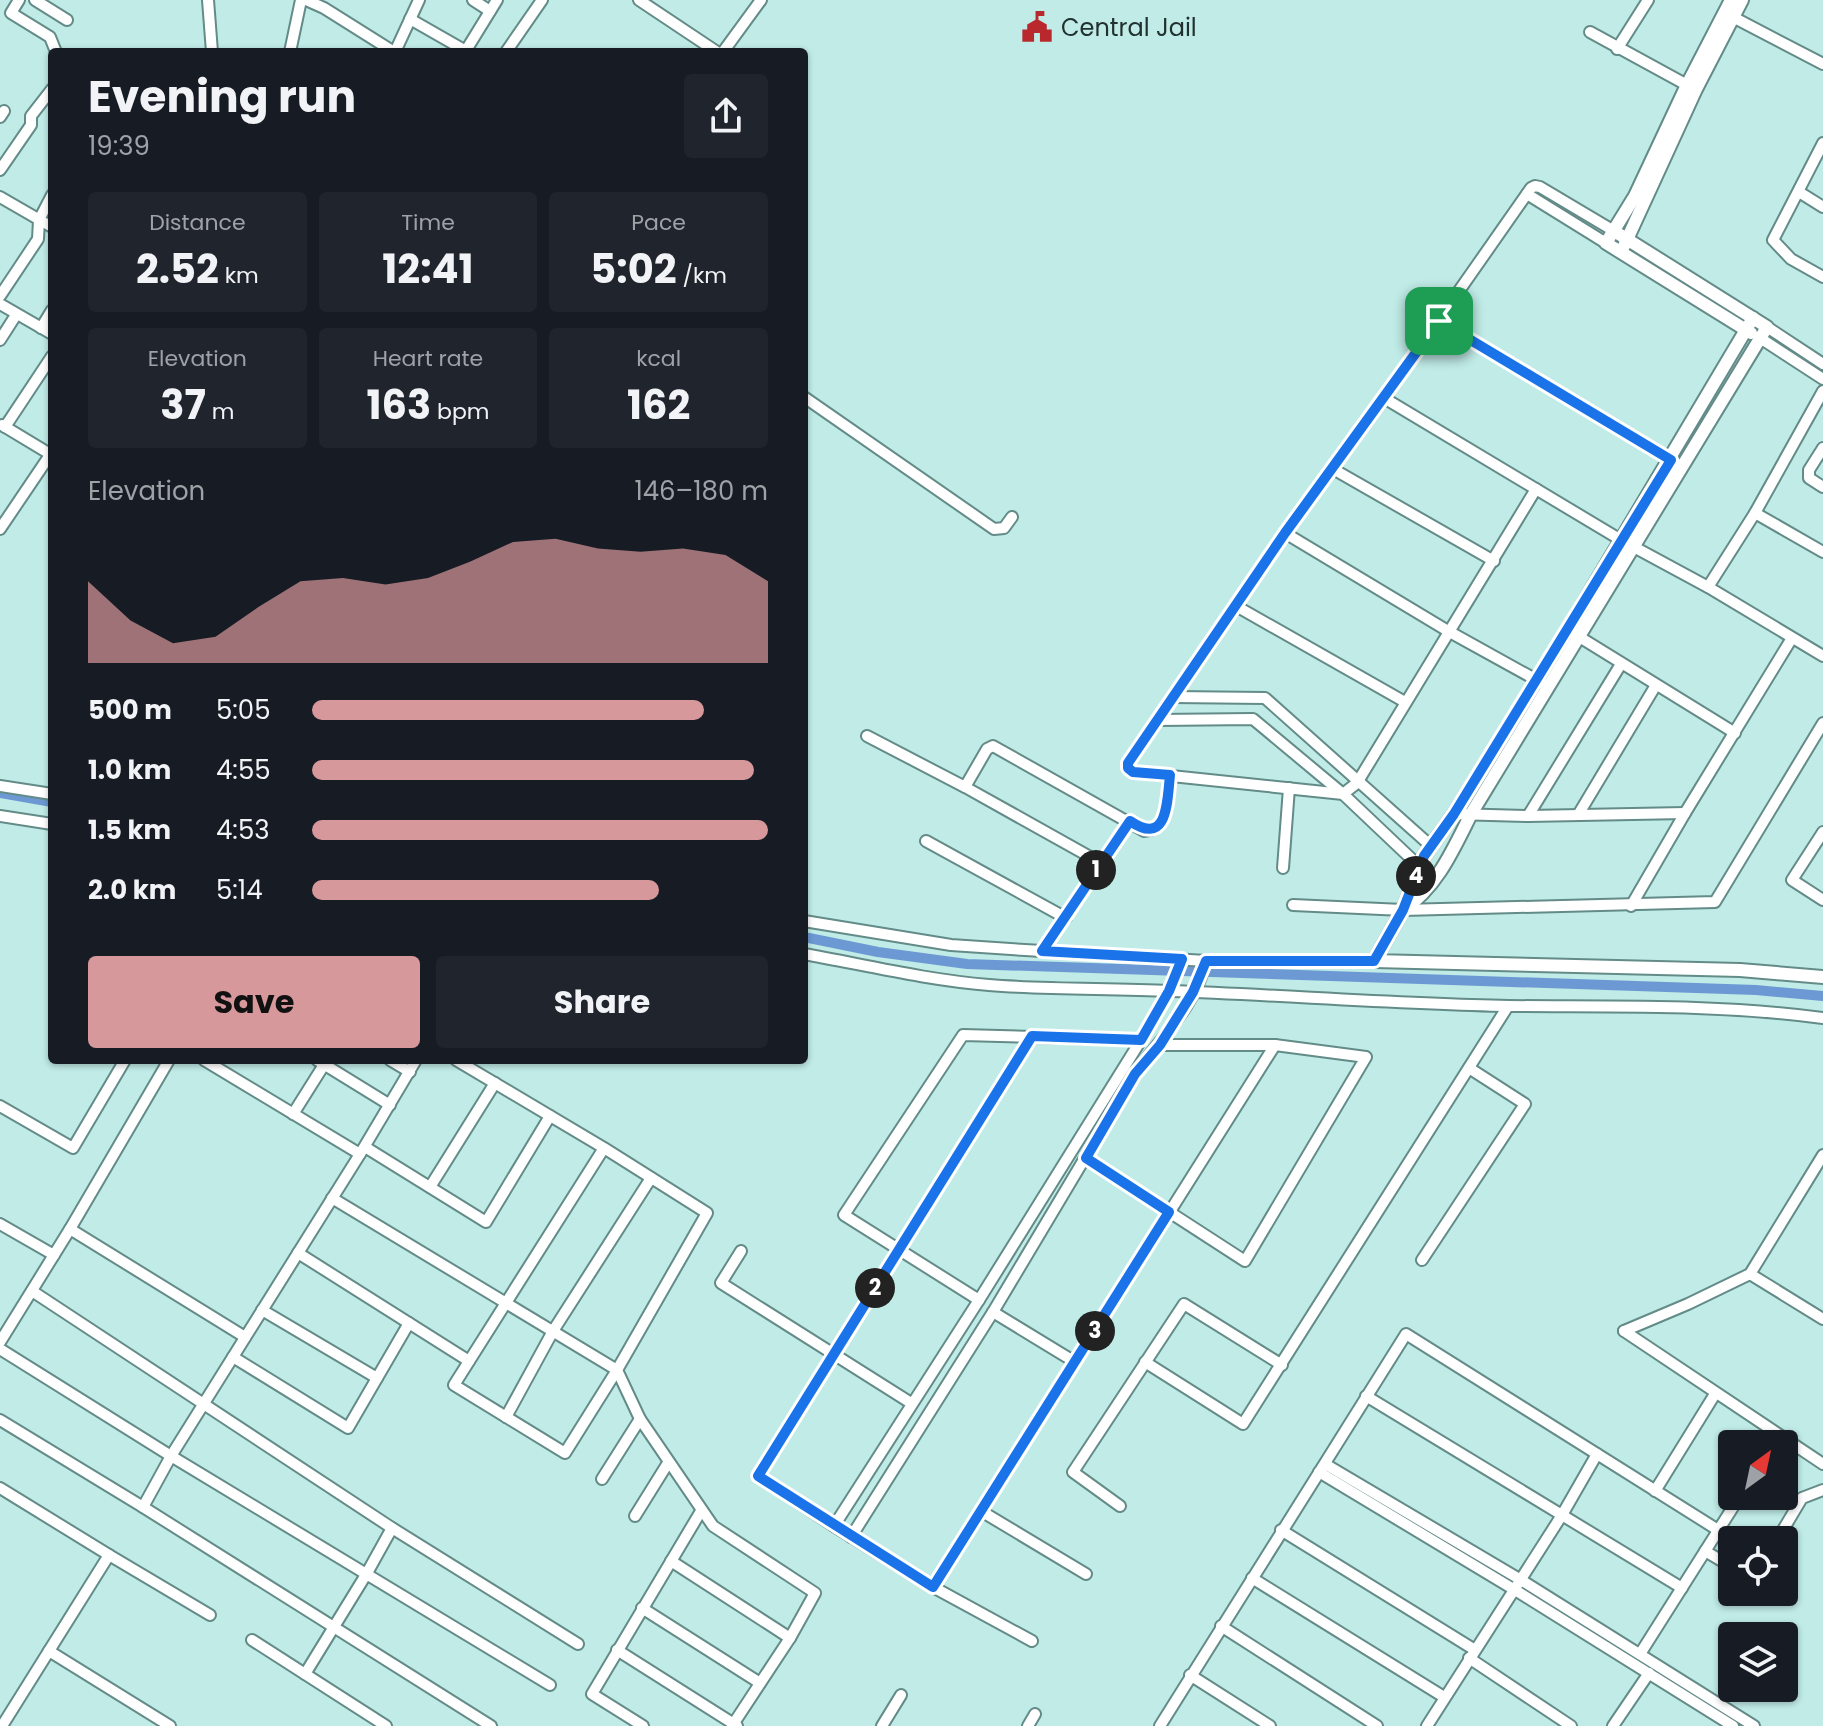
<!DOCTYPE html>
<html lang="en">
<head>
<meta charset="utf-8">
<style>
  :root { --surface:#171b24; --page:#20242c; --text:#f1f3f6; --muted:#9ea1a6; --accent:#d7989b }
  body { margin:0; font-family:Poppins,sans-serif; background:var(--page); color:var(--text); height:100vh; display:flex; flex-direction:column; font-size:30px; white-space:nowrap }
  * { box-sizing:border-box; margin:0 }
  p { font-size:26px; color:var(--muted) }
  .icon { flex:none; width:44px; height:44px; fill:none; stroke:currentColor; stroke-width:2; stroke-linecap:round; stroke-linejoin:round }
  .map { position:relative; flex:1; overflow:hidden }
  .side { position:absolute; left:48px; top:48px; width:760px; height:1016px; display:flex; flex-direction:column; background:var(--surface); border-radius:8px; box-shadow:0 2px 6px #0004 }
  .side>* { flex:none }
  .needle { width:52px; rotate:33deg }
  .tools { position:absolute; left:1718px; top:1430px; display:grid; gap:16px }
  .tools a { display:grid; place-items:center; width:80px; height:80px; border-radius:8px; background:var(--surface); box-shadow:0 2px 6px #0004; font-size:40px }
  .pin { position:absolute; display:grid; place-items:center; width:68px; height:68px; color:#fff; margin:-34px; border-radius:16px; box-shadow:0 4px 12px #0006 }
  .km { position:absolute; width:40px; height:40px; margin:-20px; border-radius:50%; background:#222; color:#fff; font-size:22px; line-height:40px; text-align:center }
  .round { display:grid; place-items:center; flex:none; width:84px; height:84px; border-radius:8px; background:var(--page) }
  .headline { display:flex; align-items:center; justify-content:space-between; height:136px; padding:0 40px }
  h1 { font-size:44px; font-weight:700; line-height:60px }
  .metrics { display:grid; grid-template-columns:repeat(3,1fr); gap:12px; height:136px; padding:8px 40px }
  .metrics div { display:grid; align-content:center; border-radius:8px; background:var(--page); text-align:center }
  .metrics b { font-size:40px; font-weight:700 }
  .metrics small { font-size:22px; font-weight:400 }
  .metrics p { font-size:22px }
  .chart { height:224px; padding:16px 40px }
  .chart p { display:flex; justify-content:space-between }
  .chart svg { width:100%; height:144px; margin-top:8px; fill:var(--accent); opacity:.7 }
  .action { display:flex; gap:16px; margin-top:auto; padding:16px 40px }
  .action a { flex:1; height:92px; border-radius:8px; background:var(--accent); color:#111; font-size:32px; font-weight:700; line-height:92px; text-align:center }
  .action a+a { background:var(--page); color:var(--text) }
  ul { padding:0 40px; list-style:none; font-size:26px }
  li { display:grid; grid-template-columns:128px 96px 1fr; align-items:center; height:60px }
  li i { height:20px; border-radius:10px; background:var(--accent) }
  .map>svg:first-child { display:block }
</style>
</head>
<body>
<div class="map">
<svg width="1823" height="1726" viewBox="0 0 1823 1726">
  <rect width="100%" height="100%" fill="#c0ebe7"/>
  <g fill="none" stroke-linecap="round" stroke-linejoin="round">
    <g stroke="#6c99d3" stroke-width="10">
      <path d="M0,793L52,802"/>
      <path d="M804,937L878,952L967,964L1756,990L1823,996"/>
    </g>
    <defs>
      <g id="minor">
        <path d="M19,0L11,13L50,37L56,52"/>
        <path d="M35,0L67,20"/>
        <path d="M208,0L212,52"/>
        <path d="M306,0L324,8L394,52"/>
        <path d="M473,0L490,11"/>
        <path d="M639,0L717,52"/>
        <path d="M1729,15L1823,64"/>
        <path d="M410,19L466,51"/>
        <path d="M1590,32L1687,85"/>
        <path d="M1617,49L1648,0"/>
        <path d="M290,52L301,0"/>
        <path d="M395,52L419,0"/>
        <path d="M465,52L497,0"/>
        <path d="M506,52L542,0"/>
        <path d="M723,52L761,0"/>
        <path d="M0,117L4,111"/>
        <path d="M1823,143L1773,240L1791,259L1823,277"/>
        <path d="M0,170L31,125V116L52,89"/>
        <path d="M1799,192L1823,207"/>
        <path d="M1527,194L1606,243"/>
        <path d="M0,197L52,227"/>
        <path d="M0,296L38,239L39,220L52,195"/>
        <path d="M0,304L52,334"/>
        <path d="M1439,321L1681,466"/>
        <path d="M1767,327L1823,364"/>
        <path d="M41,328L52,310"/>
        <path d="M1760,338L1823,379"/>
        <path d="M0,340L16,315"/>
        <path d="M804,397L994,529L1004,528L1012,517"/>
        <path d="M1384,398L1621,540L1708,587L1823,656"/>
        <path d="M2,425L50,454"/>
        <path d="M5,427L52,356"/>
        <path d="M1823,448L1809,470V478L1823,487"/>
        <path d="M1333,469L1494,561"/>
        <path d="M1536,489L1357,783L1343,794L1133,772L1128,768V763L1285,533L1384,398L1531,188L1535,186L1540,187L1614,231"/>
        <path d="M1755,513L1823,552"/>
        <path d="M0,529L52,452"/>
        <path d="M1285,533L1448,631L1542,683"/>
        <path d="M1708,587L1755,513L1823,391"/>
        <path d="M1236,606L1405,702"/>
        <path d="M1573,633L1735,733"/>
        <path d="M1173,697L1265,698L1431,846"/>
        <path d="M1158,720L1253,719L1343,794L1420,867"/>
        <path d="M867,736L965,787L1101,863"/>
        <path d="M0,786L52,794"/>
        <path d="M965,787L987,749L993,746L1144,831C1171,829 1168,795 1170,775"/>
        <path d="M1454,814L1528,816L1685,813"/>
        <path d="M1578,815L1656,685"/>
        <path d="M0,816L52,824"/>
        <path d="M1528,816L1621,664"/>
        <path d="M1823,832L1792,880L1823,900"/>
        <path d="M926,841L1066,918"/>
        <path d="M1283,868L1289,788"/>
        <path d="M1293,905L1403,910L1715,902L1823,723"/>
        <path d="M1631,906L1685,813L1792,638"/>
        <path d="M804,921L951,945L1025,950L1206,961H1374"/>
        <path d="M1042,951L1130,821"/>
        <path d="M804,954C865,965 927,980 989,985C1050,990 1110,988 1170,991C1283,995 1396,1004 1509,1006C1613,1007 1719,1004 1823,1018"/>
        <path d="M169,1060L70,1229L245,1337"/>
        <path d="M204,1060L360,1154"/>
        <path d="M317,1060L390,1105"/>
        <path d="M390,1060L410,1072"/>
        <path d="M416,1060L360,1154L171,1456L143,1507L491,1726"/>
        <path d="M456,1060L604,1148L707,1213L617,1370L565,1453L454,1385L604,1148"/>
        <path d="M0,1106L73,1148L125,1060"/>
        <path d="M293,1114L327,1060"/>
        <path d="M365,1147L486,1222L550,1116"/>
        <path d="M1086,1158L1245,1261L1366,1057L1275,1045H1160"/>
        <path d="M430,1187L495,1083"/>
        <path d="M332,1198L617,1370L640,1419L713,1526L815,1593L790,1638L732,1726"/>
        <path d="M0,1224L54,1255"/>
        <path d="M741,1251L721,1283L911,1403"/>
        <path d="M298,1253L469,1361"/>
        <path d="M1422,1260L1525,1104L1469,1068"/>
        <path d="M1750,1274L1823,1319"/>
        <path d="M32,1291L392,1528L578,1644"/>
        <path d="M979,1300L844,1215L963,1035L1141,1040"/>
        <path d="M262,1310L377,1378"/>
        <path d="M993,1312L1075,1362"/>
        <path d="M1624,1331L1688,1304L1750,1274L1823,1155"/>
        <path d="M1624,1331L1823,1464"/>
        <path d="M0,1342L70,1229"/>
        <path d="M0,1349L171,1456L550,1685"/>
        <path d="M233,1357L348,1428L409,1323"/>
        <path d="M1145,1362L1243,1424L1508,1006"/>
        <path d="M1366,1396L1682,1588"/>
        <path d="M506,1417L553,1331L651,1178"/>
        <path d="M0,1420L143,1507"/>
        <path d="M1325,1464L1521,1580L1754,1726"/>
        <path d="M1319,1472L1515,1590L1733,1726"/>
        <path d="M602,1479L640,1419"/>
        <path d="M0,1488L109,1555L2,1726"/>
        <path d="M1655,1491L1715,1394"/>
        <path d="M1120,1506L1073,1472L1184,1304L1282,1365"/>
        <path d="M981,1511L1086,1574"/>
        <path d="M635,1516L668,1463"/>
        <path d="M834,1526L758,1476L1032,1036"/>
        <path d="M1281,1530L1475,1650"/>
        <path d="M851,1537L993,1312L1135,1074C1160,1039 1196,1005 1206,961"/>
        <path d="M1777,1540L1802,1498L1823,1490"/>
        <path d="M1705,1551L1732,1567"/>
        <path d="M109,1555L210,1615"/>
        <path d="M671,1561L790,1638"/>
        <path d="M1252,1578L1444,1697"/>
        <path d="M933,1587L1275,1045"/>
        <path d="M642,1608L760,1683"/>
        <path d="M1221,1626L1377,1726"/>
        <path d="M252,1640L386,1726"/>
        <path d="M1032,1641L933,1587L834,1526L979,1300L1141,1040L1169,991L1182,959"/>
        <path d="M617,1650L737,1726"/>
        <path d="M49,1651L170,1726"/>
        <path d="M1640,1654L1740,1496"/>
        <path d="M1469,1658L1571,1726"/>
        <path d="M305,1674L367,1573L392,1528"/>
        <path d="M1190,1675L1270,1726"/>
        <path d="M643,1726L592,1694L701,1511"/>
        <path d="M882,1726L901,1695"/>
        <path d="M1028,1726L1035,1714"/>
        <path d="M1160,1726L1406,1334L1718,1530"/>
        <path d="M1427,1726L1562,1515L1597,1454"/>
        <path d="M1613,1726L1649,1673"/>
      </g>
      <g id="major">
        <path d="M1731,0L1687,85L1635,196L1606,243L1751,333"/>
        <path d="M1624,246L1696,89L1742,0"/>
        <path d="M1753,318L1537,681L1454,814L1424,856L1403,910L1374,961L1740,970L1823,977"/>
        <path d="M1403,910C1437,887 1453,850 1471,814L1767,327L1614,231"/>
      </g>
    </defs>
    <use href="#minor" stroke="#638b88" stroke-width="14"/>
    <use href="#major" stroke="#638b88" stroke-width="16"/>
    <use href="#minor" stroke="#fff" stroke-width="10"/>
    <use href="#major" stroke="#fff" stroke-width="12"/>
  </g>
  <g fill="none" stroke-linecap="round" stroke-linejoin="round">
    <defs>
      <path id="route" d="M1439,321L1671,460L1454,814L1424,856L1403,910L1374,961H1206L1193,992L1160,1045L1135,1074L1086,1158L1169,1212L933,1587L758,1476L1032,1036L1141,1040L1169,991L1182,959L1042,951L1130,821C1168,847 1167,802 1170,775L1133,772L1128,768V763L1285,533Z"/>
    </defs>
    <use href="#route" stroke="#fff" stroke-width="16"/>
    <use href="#route" stroke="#1a73e8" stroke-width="10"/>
  </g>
  <defs>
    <symbol id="civic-bare" viewBox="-9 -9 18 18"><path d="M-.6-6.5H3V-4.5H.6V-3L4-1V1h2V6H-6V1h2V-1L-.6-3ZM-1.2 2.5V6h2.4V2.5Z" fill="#b8282c" stroke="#c0ebe7" stroke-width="2.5" paint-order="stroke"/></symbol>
  </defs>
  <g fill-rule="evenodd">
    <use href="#civic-bare" x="1015" y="5" width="44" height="44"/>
  </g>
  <g text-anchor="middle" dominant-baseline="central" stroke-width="6" stroke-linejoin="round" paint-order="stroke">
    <g font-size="24" fill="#20312f" stroke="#c0ebe7" text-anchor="start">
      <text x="1061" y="27">Central Jail</text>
    </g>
  </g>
</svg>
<div class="tools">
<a><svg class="needle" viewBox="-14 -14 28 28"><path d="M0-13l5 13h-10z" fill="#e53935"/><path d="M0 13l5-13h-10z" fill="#9ea1a6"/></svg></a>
<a><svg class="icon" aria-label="locate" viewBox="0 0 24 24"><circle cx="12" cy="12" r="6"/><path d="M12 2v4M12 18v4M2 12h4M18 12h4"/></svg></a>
<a><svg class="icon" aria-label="layers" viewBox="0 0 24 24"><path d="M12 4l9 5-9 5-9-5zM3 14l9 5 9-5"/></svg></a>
</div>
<div class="pin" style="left:1439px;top:321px;background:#1e9e55"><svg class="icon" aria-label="arrive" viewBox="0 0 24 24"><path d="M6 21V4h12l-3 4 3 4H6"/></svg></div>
<b class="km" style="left:1096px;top:870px">1</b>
<b class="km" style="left:875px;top:1288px">2</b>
<b class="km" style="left:1095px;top:1331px">3</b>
<b class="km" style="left:1416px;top:876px">4</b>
<section class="side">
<div class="headline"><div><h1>Evening run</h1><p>19:39</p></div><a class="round"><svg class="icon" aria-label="share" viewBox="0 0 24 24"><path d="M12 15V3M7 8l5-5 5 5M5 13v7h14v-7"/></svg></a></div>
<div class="metrics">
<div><p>Distance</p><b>2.52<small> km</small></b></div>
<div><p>Time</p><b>12:41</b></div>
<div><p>Pace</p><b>5:02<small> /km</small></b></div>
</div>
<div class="metrics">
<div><p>Elevation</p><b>37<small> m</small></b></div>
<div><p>Heart rate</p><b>163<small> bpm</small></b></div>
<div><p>kcal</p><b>162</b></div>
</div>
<div class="chart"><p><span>Elevation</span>146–180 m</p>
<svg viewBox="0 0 160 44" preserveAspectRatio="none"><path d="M0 44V19L10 31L20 38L30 36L40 27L50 19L60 18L70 20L80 18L90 13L100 7L110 6L120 9L130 10L140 9L150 11L160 19V44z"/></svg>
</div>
<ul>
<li><b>500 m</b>5:05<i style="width:86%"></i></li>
<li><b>1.0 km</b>4:55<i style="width:97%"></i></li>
<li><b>1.5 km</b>4:53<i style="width:100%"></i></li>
<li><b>2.0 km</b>5:14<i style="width:76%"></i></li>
</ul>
<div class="action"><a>Save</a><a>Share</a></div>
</section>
</div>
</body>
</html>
